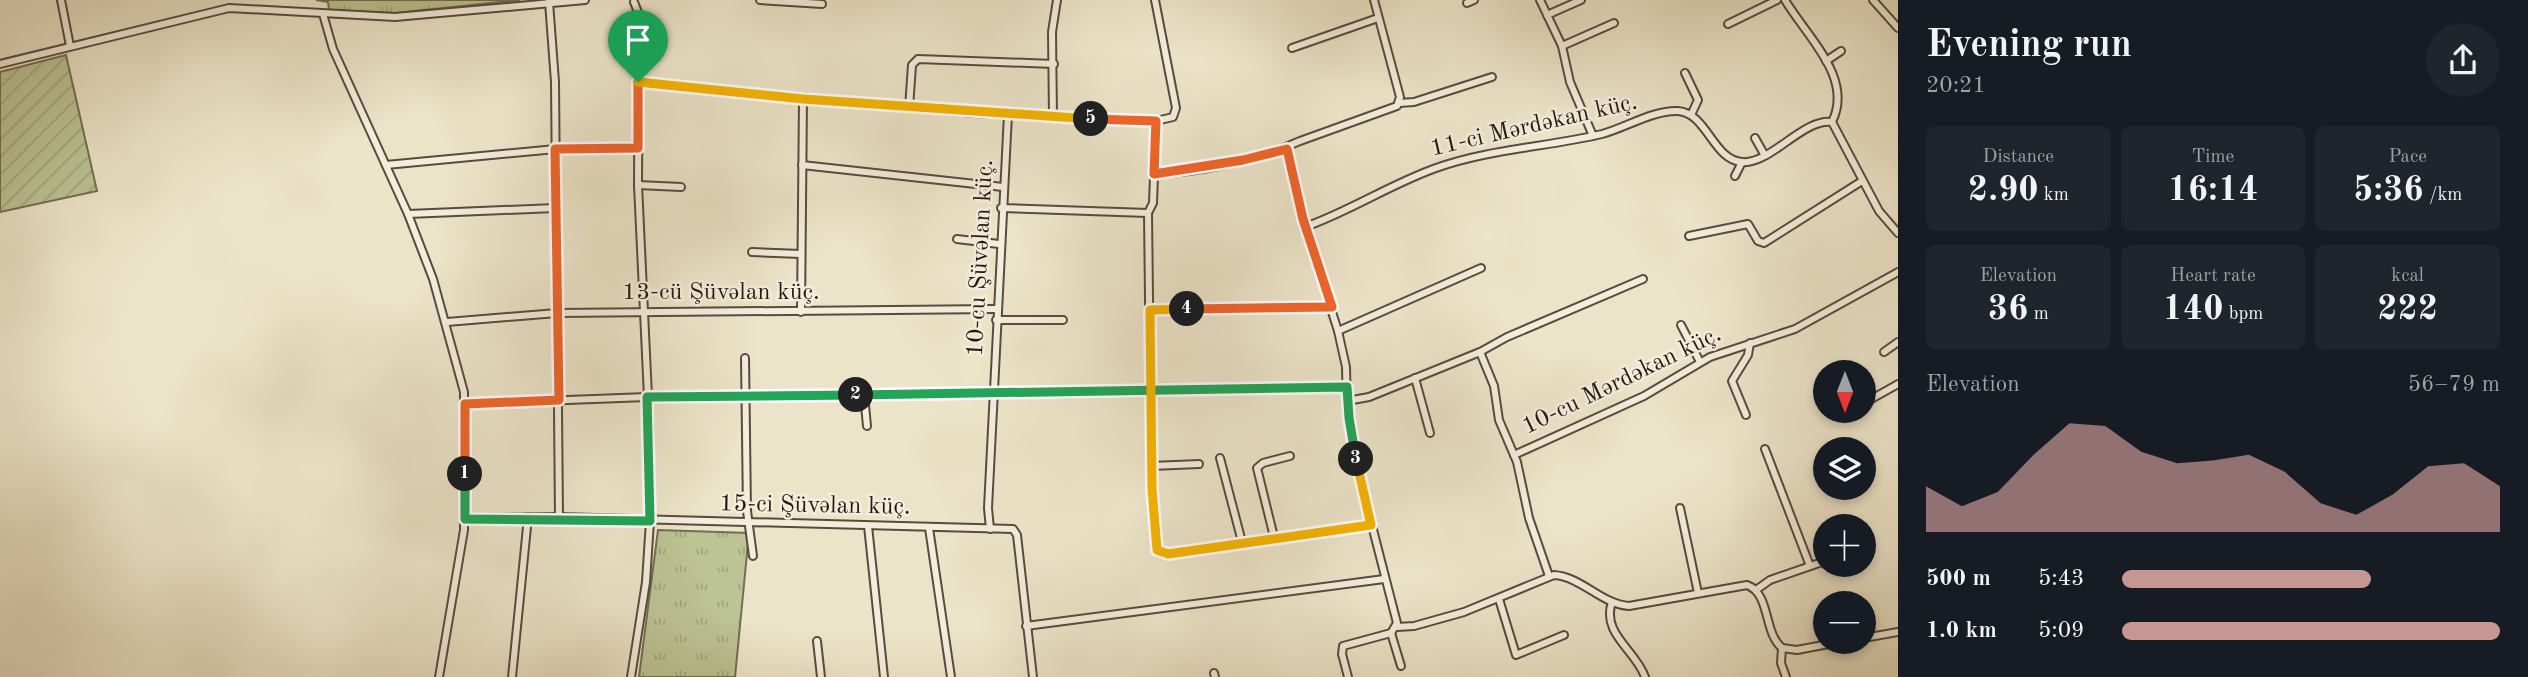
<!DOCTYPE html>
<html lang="en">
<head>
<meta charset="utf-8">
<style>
  :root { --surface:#171b24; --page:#20242c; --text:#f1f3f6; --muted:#9ea1a6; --accent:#c59692 }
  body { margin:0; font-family:"Old Standard TT",serif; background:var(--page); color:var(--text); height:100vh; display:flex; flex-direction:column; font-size:26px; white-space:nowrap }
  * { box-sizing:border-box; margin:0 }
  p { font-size:23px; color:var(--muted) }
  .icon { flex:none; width:38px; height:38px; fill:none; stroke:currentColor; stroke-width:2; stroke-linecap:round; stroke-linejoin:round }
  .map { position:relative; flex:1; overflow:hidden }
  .side { display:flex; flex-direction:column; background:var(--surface); width:630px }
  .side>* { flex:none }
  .needle { width:46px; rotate:180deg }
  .buttons { position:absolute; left:1813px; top:360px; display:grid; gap:14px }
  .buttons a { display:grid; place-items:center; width:63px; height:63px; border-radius:50%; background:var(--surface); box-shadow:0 4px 10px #0003; font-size:35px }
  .pin { position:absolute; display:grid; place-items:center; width:60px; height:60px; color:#fff; margin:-72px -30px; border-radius:50% 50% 50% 0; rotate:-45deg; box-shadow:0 0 7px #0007 }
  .pin .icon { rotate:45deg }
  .km { position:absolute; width:35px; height:35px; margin:-18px; border-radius:50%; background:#222; color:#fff; font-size:19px; line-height:35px; text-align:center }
  .round { display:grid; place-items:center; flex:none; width:74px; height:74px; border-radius:37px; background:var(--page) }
  .overview { display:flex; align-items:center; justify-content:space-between; height:119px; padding:0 28px }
  h1 { font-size:38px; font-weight:700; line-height:52px }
  .metrics { display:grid; grid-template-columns:repeat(3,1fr); gap:10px; height:119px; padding:7px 28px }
  .metrics div { display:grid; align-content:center; border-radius:10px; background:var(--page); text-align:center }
  .metrics b { font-size:35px; font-weight:700 }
  .metrics small { font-size:19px; font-weight:400 }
  .metrics p { font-size:19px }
  .chart { height:196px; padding:14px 28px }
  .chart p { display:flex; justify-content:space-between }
  .chart svg { width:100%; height:126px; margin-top:7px; fill:var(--accent); opacity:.7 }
  ul { padding:0 28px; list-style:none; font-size:23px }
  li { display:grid; grid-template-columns:112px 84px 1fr; align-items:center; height:52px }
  li i { height:18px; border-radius:9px; background:var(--accent) }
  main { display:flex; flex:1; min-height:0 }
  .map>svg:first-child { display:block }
</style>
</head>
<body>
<main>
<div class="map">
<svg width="1898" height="677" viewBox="0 0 1898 677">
  <defs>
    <pattern id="park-tufts" width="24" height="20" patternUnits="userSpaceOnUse" patternTransform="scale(1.75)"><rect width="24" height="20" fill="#bcc394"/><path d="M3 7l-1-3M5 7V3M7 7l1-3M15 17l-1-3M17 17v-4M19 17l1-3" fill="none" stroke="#a1a77e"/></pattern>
    <pattern id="garden-furrows" width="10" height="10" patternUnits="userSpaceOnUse" patternTransform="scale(1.75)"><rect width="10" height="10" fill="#bcc394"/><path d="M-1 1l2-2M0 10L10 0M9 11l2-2" fill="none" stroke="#a1a77e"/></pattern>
  </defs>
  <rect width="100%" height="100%" fill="#ece4c9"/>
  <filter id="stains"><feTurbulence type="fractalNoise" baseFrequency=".00286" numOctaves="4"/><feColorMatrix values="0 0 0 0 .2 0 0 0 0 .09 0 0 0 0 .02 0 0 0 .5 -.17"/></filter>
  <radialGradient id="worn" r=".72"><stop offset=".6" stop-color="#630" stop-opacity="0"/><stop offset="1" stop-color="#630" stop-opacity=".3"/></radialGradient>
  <g fill="url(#park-tufts)" stroke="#716e52" stroke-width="2">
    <path d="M316,0H520L395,13L329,10L328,2Z"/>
    <path d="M658,530L749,533L735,677H639Z"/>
  </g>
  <path fill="url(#garden-furrows)" stroke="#716e52" stroke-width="2" d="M66,55L97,191L0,212V72Z"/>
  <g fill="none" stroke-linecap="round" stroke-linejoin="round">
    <defs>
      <g id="street">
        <path d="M61,0L70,46"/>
        <path d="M760,0L822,4"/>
        <path d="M1155,0L1176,108L1173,117L1156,121L1153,203L1148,213L1151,466L1156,547L1160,553L1168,554L1371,525"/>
        <path d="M1540,0L1562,46L1570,82L1593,136"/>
        <path d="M1785,0C1807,37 1854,78 1832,122"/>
        <path d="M1873,0L1898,28"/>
        <path d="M549,2L555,82L559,517"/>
        <path d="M1467,3L1474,0"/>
        <path d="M323,14L333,49L408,214L433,279L464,392V530L439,677"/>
        <path d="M1547,15L1581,0"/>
        <path d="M1728,24L1777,0"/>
        <path d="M1562,46L1614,23"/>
        <path d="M1292,48L1378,18"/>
        <path d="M1826,61L1841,51"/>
        <path d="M0,64L229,8L395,17L585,0"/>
        <path d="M1685,73L1698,100L1691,115"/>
        <path d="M638,82L973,113L1156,121"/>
        <path d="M1399,103L1414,102L1492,77"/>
        <path d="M909,108L912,65L918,59L1054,64"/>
        <path d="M1053,117L1052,32L1057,0"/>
        <path d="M1755,138L1764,154"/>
        <path d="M1287,149L1303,220L1338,331L1346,367L1347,408L1359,475L1397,623L1391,633L1343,646L1342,654L1348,677"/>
        <path d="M386,165L556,149L638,148"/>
        <path d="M802,165L1003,187"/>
        <path d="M1154,174C1203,172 1257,160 1300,141L1397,106L1400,97L1374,0"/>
        <path d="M1735,176L1742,162"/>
        <path d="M638,185L681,187"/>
        <path d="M1001,208L1148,213"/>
        <path d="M408,214L555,208"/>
        <path d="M1305,227C1350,211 1391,184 1436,168C1489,149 1547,147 1602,134C1625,128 1653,110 1678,111C1707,113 1713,160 1742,162C1770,165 1803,118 1832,122L1879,211L1898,233"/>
        <path d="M1689,236L1748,224L1758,241L1764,243L1862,181"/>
        <path d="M957,239L999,244"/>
        <path d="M752,252L801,254"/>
        <path d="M1150,310L1332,308"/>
        <path d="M801,312L803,99"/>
        <path d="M996,320H1063"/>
        <path d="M447,322L557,313L996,309"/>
        <path d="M1681,325L1700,362"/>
        <path d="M1338,331L1481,268"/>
        <path d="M1480,352L1494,386L1499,420L1517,462L1529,518L1549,576"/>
        <path d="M1884,352L1898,342"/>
        <path d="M745,358L747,511L753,556"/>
        <path d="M1415,378L1430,433"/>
        <path d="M864,395L867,426"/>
        <path d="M1347,401L1369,397L1480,352L1507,337L1643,279"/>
        <path d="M1866,402L1898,384"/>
        <path d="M465,404L647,397L1347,387"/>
        <path d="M1746,415L1732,381L1748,355L1750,343"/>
        <path d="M1765,449L1810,566"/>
        <path d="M1514,455L1644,396L1710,357L1795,329L1898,272"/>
        <path d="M1220,458L1242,542"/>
        <path d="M1151,466L1199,464"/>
        <path d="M1680,508L1698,593"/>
        <path d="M465,518L559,517L1013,529L1017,535L1033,677"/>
        <path d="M868,526L884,677"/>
        <path d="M929,528L951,677"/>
        <path d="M990,529L988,508L1008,115"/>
        <path d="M1274,537L1257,468L1263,463L1290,456"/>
        <path d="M1756,590L1770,580L1825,561"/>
        <path d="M1499,599L1516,655L1564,635"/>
        <path d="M1612,602C1601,634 1636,650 1645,677"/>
        <path d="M1026,626L1384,579"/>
        <path d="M1397,627L1414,626L1464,612L1554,575C1582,577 1601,604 1629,606L1747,585C1771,594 1763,632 1782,648L1797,650L1839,642"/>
        <path d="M1391,633L1401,666"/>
        <path d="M1864,638L1898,632"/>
        <path d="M817,641L821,677"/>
        <path d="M1782,648L1781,663L1786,677"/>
        <path d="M1214,673L1215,677"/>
        <path d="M512,677L528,517"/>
        <path d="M631,677L646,582L650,521V439L638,185L639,15L634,2"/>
      </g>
    </defs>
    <use href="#street" stroke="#584b3e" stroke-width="10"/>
    <use href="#street" stroke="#f3eddc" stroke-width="6"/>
  </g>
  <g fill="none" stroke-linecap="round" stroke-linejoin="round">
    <defs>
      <path id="split-1" d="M465,474V404L559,400L555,149L638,148V82"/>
      <path id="split-2" d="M465,474V519L650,521L647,397L856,395"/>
      <path id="split-3" d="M856,395L1347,387L1349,418L1356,459"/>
      <path id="split-4" d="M1187,309L1150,310L1152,489L1157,550L1168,554L1371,525L1356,459"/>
      <path id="split-5" d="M1091,119L1156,121L1154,174L1243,160L1287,149L1303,219L1332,307L1187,309"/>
      <path id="split-6" d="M638,82L803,99L1091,119"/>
    </defs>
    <use href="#split-1" stroke="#fff" stroke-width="14"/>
    <use href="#split-2" stroke="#fff" stroke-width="14"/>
    <use href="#split-3" stroke="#fff" stroke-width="14"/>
    <use href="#split-4" stroke="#fff" stroke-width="14"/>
    <use href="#split-5" stroke="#fff" stroke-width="14"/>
    <use href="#split-6" stroke="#fff" stroke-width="14"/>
    <use href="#split-1" stroke="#f0652b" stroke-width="9"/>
    <use href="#split-2" stroke="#22a559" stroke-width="9"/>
    <use href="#split-3" stroke="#22a559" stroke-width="9"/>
    <use href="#split-4" stroke="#f5b400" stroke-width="9"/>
    <use href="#split-5" stroke="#f0652b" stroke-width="9"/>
    <use href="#split-6" stroke="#f5b400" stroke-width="9"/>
  </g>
  <g text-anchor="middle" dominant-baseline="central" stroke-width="5" stroke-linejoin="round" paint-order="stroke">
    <g font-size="24" fill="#26180f" stroke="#f3eddc">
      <text transform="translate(1534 126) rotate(-13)">11-ci Mərdəkan küç.</text>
      <text transform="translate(981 258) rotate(-87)">10-cu Şüvəlan küç.</text>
      <text x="721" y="293">13-cü Şüvəlan küç.</text>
      <text transform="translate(1622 381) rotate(-26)">10-cu Mərdəkan küç.</text>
      <text transform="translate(815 506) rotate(1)">15-ci Şüvəlan küç.</text>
    </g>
  </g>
  <rect width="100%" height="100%" filter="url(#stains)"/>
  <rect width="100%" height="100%" fill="url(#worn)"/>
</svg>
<div class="buttons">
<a><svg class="needle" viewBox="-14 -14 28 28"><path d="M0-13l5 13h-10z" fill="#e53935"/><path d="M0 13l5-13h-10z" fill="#9ea1a6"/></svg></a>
<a><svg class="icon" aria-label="layers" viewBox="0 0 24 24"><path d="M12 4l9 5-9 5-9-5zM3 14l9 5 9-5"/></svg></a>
<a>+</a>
<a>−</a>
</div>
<div class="pin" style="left:638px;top:82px;background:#1e9e55"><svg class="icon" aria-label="arrive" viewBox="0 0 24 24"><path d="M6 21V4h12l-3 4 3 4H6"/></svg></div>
<b class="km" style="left:465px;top:474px">1</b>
<b class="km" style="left:856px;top:395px">2</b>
<b class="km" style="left:1356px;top:459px">3</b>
<b class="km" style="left:1187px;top:309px">4</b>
<b class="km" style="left:1091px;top:119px">5</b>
</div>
<section class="side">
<div class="overview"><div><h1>Evening run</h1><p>20:21</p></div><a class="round"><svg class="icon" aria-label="share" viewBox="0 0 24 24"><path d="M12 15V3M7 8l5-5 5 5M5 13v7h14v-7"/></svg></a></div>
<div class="metrics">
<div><p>Distance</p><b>2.90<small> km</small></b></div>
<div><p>Time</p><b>16:14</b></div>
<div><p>Pace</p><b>5:36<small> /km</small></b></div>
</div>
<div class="metrics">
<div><p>Elevation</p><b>36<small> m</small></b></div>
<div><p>Heart rate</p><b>140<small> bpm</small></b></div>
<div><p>kcal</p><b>222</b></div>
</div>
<div class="chart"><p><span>Elevation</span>56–79 m</p>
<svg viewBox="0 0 160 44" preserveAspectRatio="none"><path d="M0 44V28L10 35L20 30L30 17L40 6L50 7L60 16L70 20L80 19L90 17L100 23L110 34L120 38L130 31L140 21L150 20L160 28V44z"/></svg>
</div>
<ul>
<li><b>500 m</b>5:43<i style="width:66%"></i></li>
<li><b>1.0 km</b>5:09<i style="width:100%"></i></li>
</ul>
</section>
</main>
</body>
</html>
